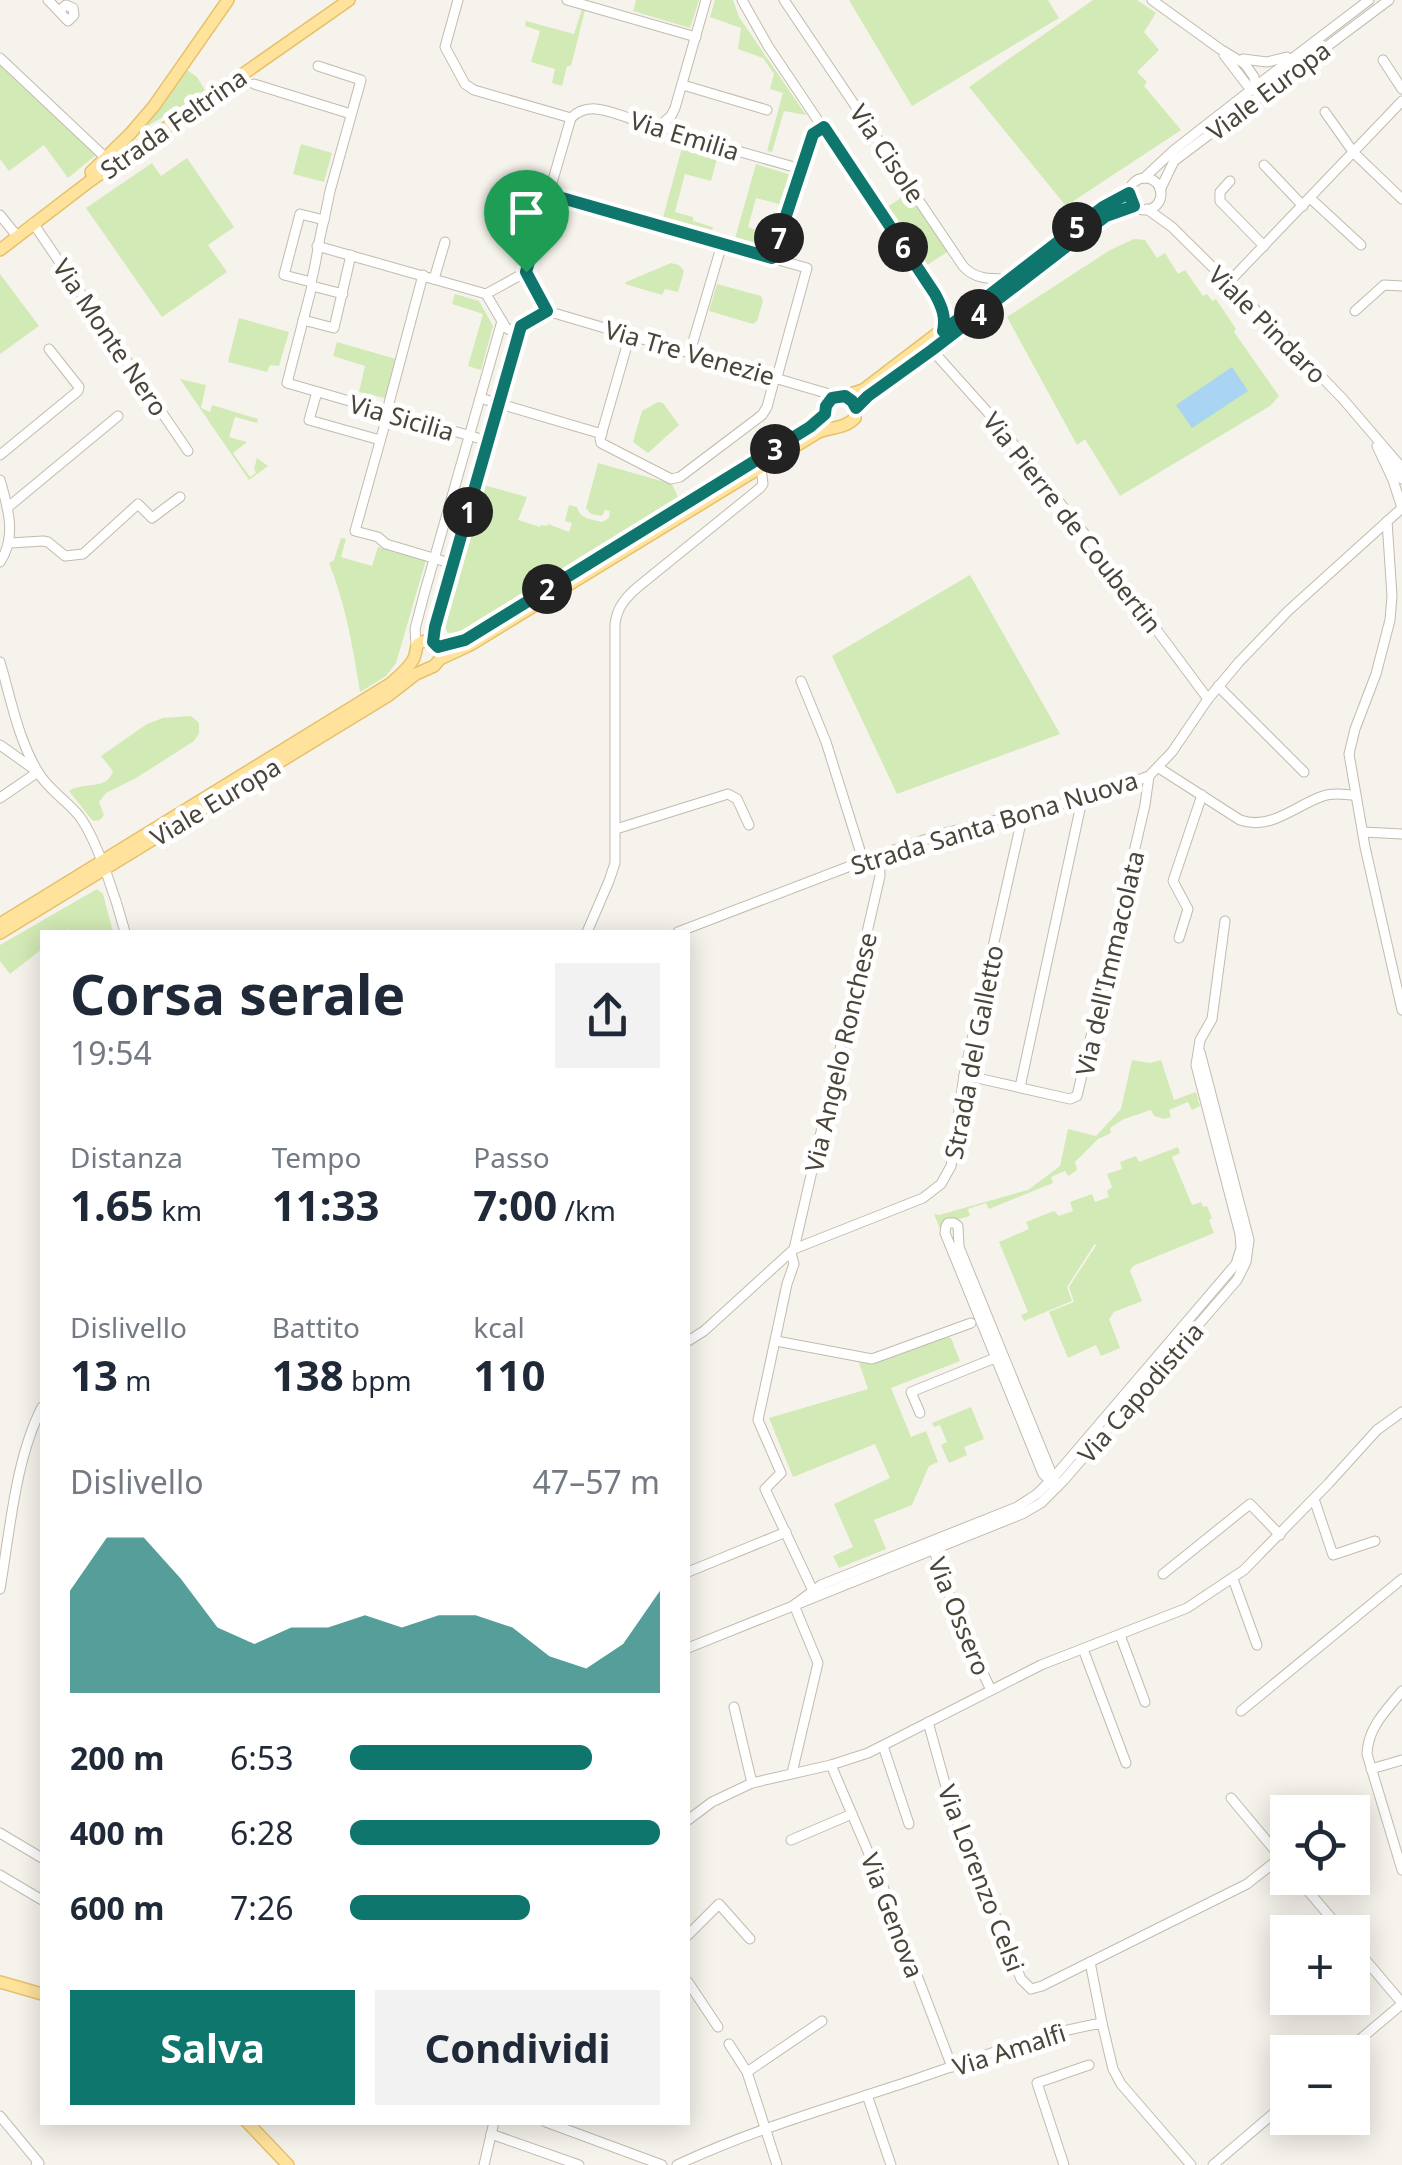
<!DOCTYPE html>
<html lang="it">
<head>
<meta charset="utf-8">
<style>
  :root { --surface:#fff; --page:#f2f2f3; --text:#1f2937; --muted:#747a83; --accent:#0f766e }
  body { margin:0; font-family:"Noto Sans",sans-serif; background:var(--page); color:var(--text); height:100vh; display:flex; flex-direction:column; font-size:38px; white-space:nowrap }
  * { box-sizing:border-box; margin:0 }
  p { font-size:32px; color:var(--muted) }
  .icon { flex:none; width:55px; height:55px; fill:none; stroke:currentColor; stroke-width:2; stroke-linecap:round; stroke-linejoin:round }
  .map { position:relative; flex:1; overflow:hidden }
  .side { position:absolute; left:40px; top:930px; width:650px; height:1195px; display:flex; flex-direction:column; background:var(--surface); border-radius:0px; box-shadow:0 5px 25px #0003 }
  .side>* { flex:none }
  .tools { position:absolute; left:1270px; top:1795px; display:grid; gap:20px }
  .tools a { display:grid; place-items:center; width:100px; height:100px; border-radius:0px; background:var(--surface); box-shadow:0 5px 25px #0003; font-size:50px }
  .pin { position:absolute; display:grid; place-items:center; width:85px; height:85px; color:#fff; margin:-102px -42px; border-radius:50% 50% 50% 0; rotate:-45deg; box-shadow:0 0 10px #0007 }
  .pin .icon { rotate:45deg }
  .km { position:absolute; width:50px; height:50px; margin:-25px; border-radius:50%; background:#222; color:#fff; font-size:28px; line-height:50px; text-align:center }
  .round { display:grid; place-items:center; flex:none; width:105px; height:105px; border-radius:0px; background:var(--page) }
  .summary { display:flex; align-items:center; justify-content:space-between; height:170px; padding:0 30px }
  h1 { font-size:55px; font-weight:700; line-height:75px }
  .stats { display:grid; grid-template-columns:repeat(3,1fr); gap:15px; height:170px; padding:10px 30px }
  .stats div { display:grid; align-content:center }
  .stats b { font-size:42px; font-weight:700 }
  .stats small { font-size:28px; font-weight:400 }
  .stats p { font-size:28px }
  .chart { height:280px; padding:20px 30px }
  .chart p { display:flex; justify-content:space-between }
  .chart svg { width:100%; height:180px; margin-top:10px; fill:var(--accent); opacity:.7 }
  .primary-button { display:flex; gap:20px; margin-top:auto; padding:20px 30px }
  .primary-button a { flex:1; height:115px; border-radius:0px; background:var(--accent); color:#fff; font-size:40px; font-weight:700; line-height:115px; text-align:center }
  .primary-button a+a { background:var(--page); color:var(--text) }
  ul { padding:0 30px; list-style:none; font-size:32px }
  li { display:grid; grid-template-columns:160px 120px 1fr; align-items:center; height:75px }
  li i { height:25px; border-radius:12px; background:var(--accent) }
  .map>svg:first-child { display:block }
</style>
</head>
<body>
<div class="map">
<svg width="1402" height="2165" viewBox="0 0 1402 2165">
  <rect width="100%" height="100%" fill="#f6f3ec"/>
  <g fill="#d2eab5">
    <path d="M636,0H699L690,28L633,11Z"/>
    <path d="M715,0H733L739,17L806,115L784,111L772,152L767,151L783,93L770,89L774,74L763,58L738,49L741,28L710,17Z"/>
    <path d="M849,0H1048L1059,18L912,106Z"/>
    <path d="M1093,0H1137L1156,13L1144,32L1159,50L1137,72L1147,82L1144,86L1181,130L1066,206L969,87Z"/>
    <path d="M582,9L585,10L571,66H567L562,86L552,83L555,69L531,62L540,31L525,26L526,21L574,34Z"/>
    <path d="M0,61L96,155L68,178L44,145L9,171L0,159Z"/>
    <path d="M184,68L197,77L206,92L144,128L143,126Z"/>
    <path d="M301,144L332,153L324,182L293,174Z"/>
    <path d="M683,144L718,155L711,181L685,174L675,212L693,217V221L713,227L712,230L675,220L673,224L662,221Z"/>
    <path d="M187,158L234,227L208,245L227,272L162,317L86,208L152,163L161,176Z"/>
    <path d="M756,164L791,175L782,205L756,198L748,227L758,231L753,247L734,242Z"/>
    <path d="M910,192L949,251L922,268L883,210Z"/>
    <path d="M1134,239L1145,240L1157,258L1165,253L1178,274L1185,270L1203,296L1207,294L1212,301L1216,299L1236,329L1234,332L1279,396L1270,406L1120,496L1085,439L1077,445L1007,317L1110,250Z"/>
    <path d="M671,263L679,265L684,271L678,292L665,289L662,295L625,284L626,282Z"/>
    <path d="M0,274L39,326L0,354Z"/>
    <path d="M717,284L761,296L763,301L757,321L753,324L709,311Z"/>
    <path d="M455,294L479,301L493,326L481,370L468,366L483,314L452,304Z"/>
    <path d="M239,318L289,332L279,366L270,365L267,372L228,362Z"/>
    <path d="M337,342L396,359L385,398L359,392L365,366L333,356Z"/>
    <path d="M180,379L206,385L201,408L210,412L212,405L258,419L257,423L235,417L229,437L247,442L233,453L250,477L256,473L254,469L257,458L268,466L249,480Z"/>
    <path d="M658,402L663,403L679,425L648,453L633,442L642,411Z"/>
    <path d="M598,463L672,484L679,499L462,630L452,634L447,632L444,621L483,485L527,497L518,520L540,527L541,525L547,526L548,524L569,532L572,523L565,521L569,505L577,507C580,519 591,519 602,522L609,518L610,511L605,510L602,516L591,514L586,508Z"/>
    <path d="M341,538L346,539L341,557L372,566L378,547L426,560L396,663L386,676L360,692C353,648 346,605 329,563L334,560Z"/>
    <path d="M970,575L1060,734L897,794L832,656Z"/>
    <path d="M191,716L199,723V733L194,741L136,778L106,793L99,802L104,815L100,820L93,821L69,791C84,781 107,791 113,771L101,756L147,724L163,718Z"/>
    <path d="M97,889L103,894L113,932H72L68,929L64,932H42V949L10,974L0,961V945Z"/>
    <path d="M1132,1060L1150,1063L1161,1060L1174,1100L1196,1092L1200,1106L1192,1110L1188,1102L1169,1110L1171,1117L1164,1119L1154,1116L1151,1110L1124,1119L1110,1128L1111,1133L1098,1139L1075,1162L1077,1170L1068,1176L1065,1171L1051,1177L1053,1183L989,1209L986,1203L968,1209L970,1216L959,1219H945L942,1225L943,1236L934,1214L939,1215L1028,1190L1060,1166L1068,1129L1096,1136L1121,1109Z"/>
    <path d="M1178,1147L1180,1153L1172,1157L1192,1205L1201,1202L1203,1207L1207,1206L1212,1218L1209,1220L1214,1233L1133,1266L1130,1271L1142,1301L1114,1312L1109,1319L1120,1348L1101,1356L1096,1345L1068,1358L1049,1312L1074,1302L1069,1287L1097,1244L1094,1245L1067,1287L1072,1301L1024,1321L1021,1315L1028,1312L999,1242L1029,1229L1026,1222L1054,1211L1059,1216L1073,1211L1070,1202L1092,1194L1095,1202L1109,1197L1107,1191L1112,1187L1107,1174L1122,1169L1120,1162L1136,1156L1139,1162Z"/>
    <path d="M945,1337L951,1338L960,1361L891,1388L911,1437L926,1431L938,1462L929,1466L912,1505L874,1520L886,1549L839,1568L833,1556L853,1547L834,1504L890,1478L875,1444L793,1477L769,1418L868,1389L859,1363H870Z"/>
    <path d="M971,1407L984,1439L964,1447L967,1455L949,1463L941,1445L947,1442L940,1425L934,1427L932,1423Z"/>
  </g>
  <path fill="#a9d4f2" d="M1232,367L1248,391L1192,428L1176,405Z"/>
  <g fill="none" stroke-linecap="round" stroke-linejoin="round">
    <defs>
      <g id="minor">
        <path d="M48,0L68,21L74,15L73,8L66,5L59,11"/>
        <path d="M458,0L445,47L465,84L474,90L571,118"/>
        <path d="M567,0L696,37"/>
        <path d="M742,0L768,46L935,295C942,307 946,317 943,331"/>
        <path d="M784,0L963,266C975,280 992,279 1009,279"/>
        <path d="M1152,0L1220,49L1245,64L1254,77L1256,89"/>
        <path d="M1224,55L1247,85L1256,92"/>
        <path d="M0,58L106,158"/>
        <path d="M1243,59L1267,62L1287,57"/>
        <path d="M1383,60L1402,89"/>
        <path d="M318,66L361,80L330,191L324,220"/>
        <path d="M254,84L351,114"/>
        <path d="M683,85L767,110"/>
        <path d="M1325,112L1354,153L1402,199"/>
        <path d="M571,118C596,92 634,130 663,123L674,133L801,169"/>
        <path d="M663,123L671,116L675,108L706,0"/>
        <path d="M1264,165L1303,206"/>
        <path d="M1144,178L1174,150L1256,86L1369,0"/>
        <circle cx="1145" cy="194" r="16"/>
        <path d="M1230,181L1220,192V201L1264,246"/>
        <path d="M1160,190L1174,161L1389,0"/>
        <path d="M548,195L807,268L777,377"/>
        <path d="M1310,198L1361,245"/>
        <path d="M1147,209L1172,227L1279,333L1342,398L1402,468"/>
        <path d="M300,214L324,220C318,241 317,261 311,282L284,275Z"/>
        <path d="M0,215L17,236"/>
        <path d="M33,223L188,451"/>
        <path d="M317,246L486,294"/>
        <path d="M772,258L813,135L823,127"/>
        <path d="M526,272L571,118"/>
        <path d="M526,272L547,311"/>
        <path d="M423,275L389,403L388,413L355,531L378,537L386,544L453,564"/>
        <path d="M434,279L445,242"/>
        <path d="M311,282L312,286L287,383L488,441"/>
        <path d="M1228,283L1402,101"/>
        <path d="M312,286L343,294"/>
        <path d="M486,294L506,328L510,330L521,326L547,311"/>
        <path d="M486,294L526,272"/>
        <path d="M547,311L836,396"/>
        <path d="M1355,311L1384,285L1402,286"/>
        <path d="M303,320L334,328L351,255"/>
        <path d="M630,335L600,439L601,443L671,479L680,477L762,415L767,407L775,377"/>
        <path d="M932,350L992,417L1095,547L1208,699"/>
        <path d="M690,352L722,244"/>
        <path d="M317,392L309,420L380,440"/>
        <path d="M480,398L602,434"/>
        <path d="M1377,446L1393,480L1402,508"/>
        <path d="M0,455L78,391L79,387L49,349"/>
        <path d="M1390,463L1402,479"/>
        <path d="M0,480C8,507 17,537 0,562"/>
        <path d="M7,508L118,416"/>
        <path d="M1387,521L1392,596L1390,620L1376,674L1355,729L1349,754L1365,847L1402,1010"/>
        <path d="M10,543L43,541L48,542L65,556L83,554L138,504L152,518L180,497"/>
        <path d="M433,642L435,627L521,326"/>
        <path d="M416,645L415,629L425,591L502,321"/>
        <path d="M0,662C11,699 18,739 38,772C48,790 68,801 80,817C98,842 117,902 125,932"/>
        <path d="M801,681L826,742L863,860"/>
        <path d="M1218,686L1304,772"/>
        <path d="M0,745L38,772L0,798"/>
        <path d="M1159,768L1240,820C1271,831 1296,805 1323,796C1334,792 1345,795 1355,795"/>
        <path d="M616,829L728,794L737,799L749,825"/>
        <path d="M1363,832L1402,834"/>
        <path d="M587,932L609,881L615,863V624C617,607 626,597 639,586L760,488L763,484L761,468"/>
        <path d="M678,932L879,855L945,833L1101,794L1149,776L1172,752L1208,699L1239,662L1288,611L1402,508"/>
        <path d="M1179,938L1188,909L1173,881L1202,795"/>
        <path d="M964,1075L1070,1099L1077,1096L1145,805L1149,776"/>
        <path d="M1020,1087L1082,800"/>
        <path d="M948,1223H954L958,1226L959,1247L1057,1487L1043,1474L945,1233L946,1226Z"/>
        <path d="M794,1249L880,876L879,855"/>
        <path d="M791,1253L794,1264L787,1284L758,1420L781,1473L765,1489L815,1595"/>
        <path d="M688,1341L704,1331L794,1249L923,1198L941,1184L951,1166L964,1075L1023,814"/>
        <path d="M776,1341L872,1359L971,1323"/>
        <path d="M920,1413L911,1392L1000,1356"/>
        <path d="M1314,1499L1333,1555L1375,1541"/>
        <path d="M933,1548L962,1630L991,1690"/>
        <path d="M688,1572L786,1532"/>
        <path d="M1163,1574L1250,1504L1280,1535"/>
        <path d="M1233,1579L1257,1645"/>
        <path d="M0,1589C10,1531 15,1460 42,1407"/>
        <path d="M794,1605L821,1585L1017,1507L1037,1494L1054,1477L1236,1264L1241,1248L1240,1234L1196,1065L1200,1040L1212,1019L1225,921"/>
        <path d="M1120,1635L1145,1702"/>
        <path d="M688,1648L1022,1514L1041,1503L1064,1480L1237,1280L1246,1262L1249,1240L1200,1052"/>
        <path d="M1083,1649L1126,1763"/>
        <path d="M1402,1691C1386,1711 1368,1727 1367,1754L1402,1870"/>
        <path d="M734,1707L752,1783"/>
        <path d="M1241,1711L1402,1579"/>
        <path d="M928,1722L953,1812L1021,1979L1031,1989L1042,1986L1247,1884L1280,1858"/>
        <path d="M883,1746L909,1824"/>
        <path d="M831,1765L884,1889L952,2067"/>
        <path d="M1371,1769L1402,1760"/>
        <path d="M792,1773L818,1663L794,1605"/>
        <path d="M1231,1798L1288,1866"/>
        <path d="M688,1820L712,1802L752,1783L831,1765L868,1753L1041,1665L1187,1608L1244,1570L1328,1484L1377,1430L1402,1412"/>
        <path d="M0,1833L42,1858"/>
        <path d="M791,1840L852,1814"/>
        <path d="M0,1875L42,1900"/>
        <path d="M1297,1878L1343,1932"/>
        <path d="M688,1935L719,1904L750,1939"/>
        <path d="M1352,1944L1402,2003"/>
        <path d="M1090,1962L1102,2023"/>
        <path d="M688,1982L718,2027"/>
        <path d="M729,2044L747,2072L777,2165"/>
        <path d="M1345,2052L1402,2004"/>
        <path d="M747,2072L822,2021"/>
        <path d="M867,2095L891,2165"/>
        <path d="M0,2116L39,2163L36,2165"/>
        <path d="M546,2122L662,2165"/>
        <path d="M491,2134L579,2165"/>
        <path d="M484,2165L494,2122"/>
        <path d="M677,2165C751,2130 832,2107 910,2081C973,2060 1037,2034 1102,2023L1113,2069L1121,2084L1191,2165"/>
        <path d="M1064,2165L1037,2083L1089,2065"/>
        <path d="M1213,2165L1288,2101"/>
      </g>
      <g id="major">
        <path d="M91,172L130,134L154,106L228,0"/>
        <path d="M0,250L90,181L349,0"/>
        <path d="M845,396L863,390L1103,207L1129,193"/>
        <path d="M856,408L867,397L932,350L1107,215L1134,206"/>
        <path d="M0,924L390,684C397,678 410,667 414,658C419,645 412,644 429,640L438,647L465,640L810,427L825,414L826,406L831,399L845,396L855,404V418C845,429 829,427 817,433L470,645L440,659L434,666L416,674L389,695L0,933"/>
        <path d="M0,1982L42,1994"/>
        <path d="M247,2122L288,2165"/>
      </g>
    </defs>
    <use href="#minor" stroke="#c2bbae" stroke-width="11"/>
    <use href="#major" stroke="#e6c16a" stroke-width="14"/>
    <use href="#minor" stroke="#fff" stroke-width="9"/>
    <use href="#major" stroke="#ffe39c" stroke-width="11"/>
  </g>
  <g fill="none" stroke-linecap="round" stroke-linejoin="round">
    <defs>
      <path id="route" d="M824,127L935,294C942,307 946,317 943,331L1103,207L1129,193L1134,206L1106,216L932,350L868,396L856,408L852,401L845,396L832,398L826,406L825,414L810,427L465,640L438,647L433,642L435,627L521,326L547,311L526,272L548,194L772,258L813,134Z"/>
    </defs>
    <use href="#route" stroke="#fff" stroke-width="20"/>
    <use href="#route" stroke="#0f766e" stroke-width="12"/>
  </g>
  <g text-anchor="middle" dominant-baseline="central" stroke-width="10" stroke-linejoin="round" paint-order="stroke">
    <g font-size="25" fill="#4b4439" stroke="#fff">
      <text transform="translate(1268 90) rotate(-37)">Viale Europa</text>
      <text transform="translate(173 123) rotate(-35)">Strada Feltrina</text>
      <text transform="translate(685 135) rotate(17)">Via Emilia</text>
      <text transform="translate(888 153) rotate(56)">Via Cisole</text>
      <text transform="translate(1268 324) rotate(45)">Viale Pindaro</text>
      <text transform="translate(111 337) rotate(56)">Via Monte Nero</text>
      <text transform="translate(690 352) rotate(16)">Via Tre Venezie</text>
      <text transform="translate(402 417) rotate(16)">Via Sicilia</text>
      <text transform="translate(1073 522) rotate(52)">Via Pierre de Coubertin</text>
      <text transform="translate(215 801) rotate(-31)">Viale Europa</text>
      <text transform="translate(994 822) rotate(-17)">Strada Santa Bona Nuova</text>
      <text transform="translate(1109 963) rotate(-77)">Via dell'Immacolata</text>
      <text transform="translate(840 1052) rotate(-77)">Via Angelo Ronchese</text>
      <text transform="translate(973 1052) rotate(-79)">Strada del Galletto</text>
      <text transform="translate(1140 1392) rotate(-49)">Via Capodistria</text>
      <text transform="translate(960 1616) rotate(68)">Via Ossero</text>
      <text transform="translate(982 1878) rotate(69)">Via Lorenzo Celsi</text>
      <text transform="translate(893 1915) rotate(69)">Via Genova</text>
      <text transform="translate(1009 2049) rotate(-18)">Via Amalfi</text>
    </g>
  </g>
</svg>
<div class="tools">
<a><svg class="icon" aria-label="locate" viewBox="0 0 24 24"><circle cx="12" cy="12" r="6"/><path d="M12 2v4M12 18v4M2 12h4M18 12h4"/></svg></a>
<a>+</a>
<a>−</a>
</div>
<div class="pin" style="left:526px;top:272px;background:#1e9e55"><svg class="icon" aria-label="arrive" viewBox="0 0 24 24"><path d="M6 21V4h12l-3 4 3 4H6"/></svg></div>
<b class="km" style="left:468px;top:512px">1</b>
<b class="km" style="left:547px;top:589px">2</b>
<b class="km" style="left:775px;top:449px">3</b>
<b class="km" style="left:979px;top:314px">4</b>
<b class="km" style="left:1077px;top:227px">5</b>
<b class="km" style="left:903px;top:247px">6</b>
<b class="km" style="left:779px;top:238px">7</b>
<section class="side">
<div class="summary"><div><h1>Corsa serale</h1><p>19:54</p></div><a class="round"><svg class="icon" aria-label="share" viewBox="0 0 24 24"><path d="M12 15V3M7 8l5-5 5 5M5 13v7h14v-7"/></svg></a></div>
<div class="stats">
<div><p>Distanza</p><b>1.65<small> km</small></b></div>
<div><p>Tempo</p><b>11:33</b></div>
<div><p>Passo</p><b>7:00<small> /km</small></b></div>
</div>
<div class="stats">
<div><p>Dislivello</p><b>13<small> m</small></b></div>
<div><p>Battito</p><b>138<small> bpm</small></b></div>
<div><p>kcal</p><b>110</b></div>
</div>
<div class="chart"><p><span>Dislivello</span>47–57 m</p>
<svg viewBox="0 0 160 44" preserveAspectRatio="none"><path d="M0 44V19L10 6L20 6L30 16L40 28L50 32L60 28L70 28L80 25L90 28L100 25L110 25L120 28L130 35L140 38L150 32L160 19V44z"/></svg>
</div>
<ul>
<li><b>200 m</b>6:53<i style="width:78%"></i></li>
<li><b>400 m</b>6:28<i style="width:100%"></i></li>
<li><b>600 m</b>7:26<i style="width:58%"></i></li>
</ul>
<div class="primary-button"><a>Salva</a><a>Condividi</a></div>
</section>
</div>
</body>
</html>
